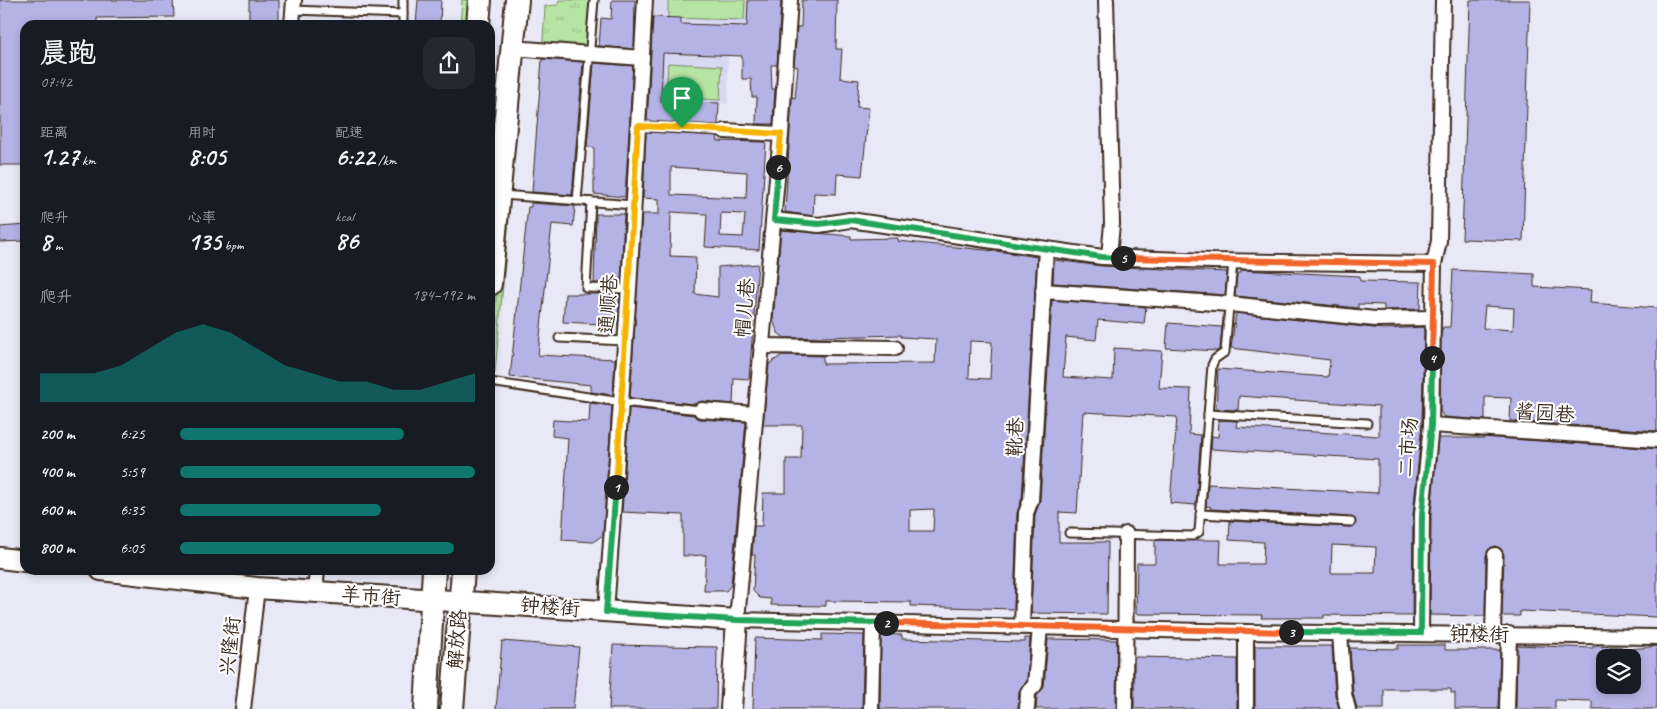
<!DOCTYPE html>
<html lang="zh">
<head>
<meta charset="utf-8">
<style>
  :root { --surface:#171b24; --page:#242831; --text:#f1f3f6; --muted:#9ea1a6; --accent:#0f766e }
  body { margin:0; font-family:Caveat,"LXGW WenKai TC",sans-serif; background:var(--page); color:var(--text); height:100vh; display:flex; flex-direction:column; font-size:19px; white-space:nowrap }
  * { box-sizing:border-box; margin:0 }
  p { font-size:16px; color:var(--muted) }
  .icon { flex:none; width:28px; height:28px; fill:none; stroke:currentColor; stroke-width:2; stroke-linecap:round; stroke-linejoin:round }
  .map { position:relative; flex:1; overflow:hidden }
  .drawer { position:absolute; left:20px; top:20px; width:475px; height:555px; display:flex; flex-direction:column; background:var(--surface); border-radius:15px; box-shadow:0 2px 8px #0003 }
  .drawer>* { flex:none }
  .controls { position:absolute; left:1596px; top:649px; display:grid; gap:10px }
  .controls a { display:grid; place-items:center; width:45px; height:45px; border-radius:10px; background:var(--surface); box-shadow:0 2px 8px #0003; font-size:25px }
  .pin { position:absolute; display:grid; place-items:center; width:42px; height:42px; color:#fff; margin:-51px -21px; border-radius:50% 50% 50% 0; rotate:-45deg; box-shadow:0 0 5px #0007 }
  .pin .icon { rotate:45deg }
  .km { position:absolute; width:25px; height:25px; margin:-12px; border-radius:50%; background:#222; color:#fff; font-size:14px; line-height:25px; text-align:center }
  .round { display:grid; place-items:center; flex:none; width:52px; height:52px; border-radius:15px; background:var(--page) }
  .summary { display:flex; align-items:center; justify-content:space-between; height:85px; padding:0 20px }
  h1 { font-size:28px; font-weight:700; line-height:38px }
  .figures { display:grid; grid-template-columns:repeat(3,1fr); gap:8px; height:85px; padding:5px 20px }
  .figures div { display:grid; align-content:center }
  .figures b { font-size:25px; font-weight:700 }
  .figures small { font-size:14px; font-weight:400 }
  .figures p { font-size:14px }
  .chart { height:140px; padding:10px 20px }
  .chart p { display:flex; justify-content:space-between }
  .chart svg { width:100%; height:90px; margin-top:5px; fill:var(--accent); opacity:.7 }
  ul { padding:0 20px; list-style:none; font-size:16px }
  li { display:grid; grid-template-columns:80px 60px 1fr; align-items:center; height:38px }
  li i { height:12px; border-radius:6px; background:var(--accent) }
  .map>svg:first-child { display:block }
</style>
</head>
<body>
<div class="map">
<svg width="1657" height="709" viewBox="0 0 1657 709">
  <defs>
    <pattern id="grass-tufts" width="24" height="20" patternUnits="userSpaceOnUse" patternTransform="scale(1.25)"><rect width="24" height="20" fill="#b5e4a3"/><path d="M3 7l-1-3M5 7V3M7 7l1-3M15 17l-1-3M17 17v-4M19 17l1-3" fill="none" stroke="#9dc48c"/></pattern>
  </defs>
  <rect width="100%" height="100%" fill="#e9e8f7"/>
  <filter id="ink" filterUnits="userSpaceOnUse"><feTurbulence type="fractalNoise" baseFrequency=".02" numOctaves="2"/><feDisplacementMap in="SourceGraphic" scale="10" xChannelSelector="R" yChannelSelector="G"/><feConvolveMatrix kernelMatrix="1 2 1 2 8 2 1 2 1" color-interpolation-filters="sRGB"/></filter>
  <g filter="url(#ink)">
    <path fill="#d9d8f2" d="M653,0H763L761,56L728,55V104L661,101L663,66H647Z"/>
    <g fill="url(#grass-tufts)" stroke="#788760">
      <path d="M462,0H469L466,25H460Z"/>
      <path d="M559,0H589L586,47L546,45L543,40L545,6L558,5Z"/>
      <path d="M502,218L509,219L495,372H490Z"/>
    </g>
    <g fill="#b5e4a3" stroke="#788760">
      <path d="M668,0H745L744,20L668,18Z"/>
      <path d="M668,63L722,66L720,100L666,97Z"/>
    </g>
    <g fill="#b5b3e5" stroke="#3b2a1e" fill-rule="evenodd">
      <path d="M0,0H173L174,17L97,18V25H25V165H0Z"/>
      <rect x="249" y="0" width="30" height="24"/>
      <path d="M418,0H441L440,25H416Z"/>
      <path d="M612,0H635L634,49L599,46L601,18L611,19Z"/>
      <path d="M748,0H781L777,65H771L772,89H775L773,124H756L757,97H752L751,79H742V56L663,53L661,101L719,103L718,125L647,121L653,17L681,18V24L747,26Z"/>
      <path d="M802,0H837L836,49H842L840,78L859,80L857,107L869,108L862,176L837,174L836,194L814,193L813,216L785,212L792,97L795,98L798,67L794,66L797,27H801Z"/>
      <path d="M1470,0H1530L1523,241L1462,239Z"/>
      <path d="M542,59L583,62L572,195L532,192Z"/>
      <path d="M594,63L633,66L625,197L594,194V147H587Z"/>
      <path d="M646,132L718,136L717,141L766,142L759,250L705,247L707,214L671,212L670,256L696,257L695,294L718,297V267L758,264L749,379L734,378L733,404L702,401L695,404L630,398L642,214H659V199L643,198ZM671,167L747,172L746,198L671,195ZM721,213L745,214L743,237L720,236Z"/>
      <path d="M531,203L575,206L573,226L552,224L538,355L615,359L613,395L591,392V385L510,377L528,207H531Z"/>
      <path d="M596,214H624L621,283H594Z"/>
      <path d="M25,225V241L0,242V227Z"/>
      <path d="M781,230L851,236V239L898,238V241L1004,252L1037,257L1022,498L1017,513L1014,609L911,606V602L826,601V606L771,605V599L760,598L753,591L755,555H752L754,526H762L763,493H786V459H801L802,425H763L769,364L782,355L823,356V364L935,363L936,339L901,337V335L785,338L778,333L773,320ZM970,341L992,342L990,379L969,378ZM934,509L933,531H910V510Z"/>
      <path d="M1054,260L1102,266L1227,272L1225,295L1053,283Z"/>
      <path d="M1241,270L1360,276V281L1421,282L1420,309L1384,310V305L1358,304V308L1235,296L1237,273H1241Z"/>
      <path d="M1453,270L1534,274V287L1591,290L1590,303L1657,308V431L1510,421L1511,398L1485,397V420L1444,417L1440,411L1441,334L1443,327H1450ZM1485,306L1514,308L1513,330L1483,328Z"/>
      <path d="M565,294H620L618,325L563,322Z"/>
      <path d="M1052,300L1146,307L1144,324L1098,320L1096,340L1066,337L1063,377L1113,380L1114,348L1162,351L1159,388L1191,389L1189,434L1201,435L1196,505L1170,503L1177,417L1083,412L1077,513L1059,512V542H1108L1107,614L1031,613L1035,515L1040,501Z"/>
      <path d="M1236,313L1383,329L1424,327L1422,424L1413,514L1412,616L1324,615V618H1261L1262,615L1136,614L1137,563H1155V540H1221L1220,564H1263L1264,542L1229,540L1230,521L1351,527L1356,523L1351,517L1210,509L1211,507L1206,506L1208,484L1378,493V459L1211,449L1212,436L1218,437L1219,420L1237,421L1236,427L1379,436V406L1239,396L1238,410L1216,409L1218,369L1328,377L1330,360L1231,348ZM1332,545L1376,547L1375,573H1331Z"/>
      <path d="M1168,323L1222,327L1220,349L1217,351L1166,348Z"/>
      <path d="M590,403L612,406L603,535L593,542L562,540L568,438L552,436L553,420L589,422Z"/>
      <path d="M629,408L694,415L700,419L746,422L731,585L726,591H704L706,555L683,556V515L622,512Z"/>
      <path d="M1482,437L1657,449V617L1520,611V616H1502L1504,555L1500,548L1495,546L1488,550L1486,555L1485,616L1430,615L1431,514L1438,438H1484Z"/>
      <path d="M822,634L864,635L862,709H753L755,638L822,640Z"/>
      <path d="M881,634L902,635V639L1025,642V638H1030L1027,681L1019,691L1018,709H880Z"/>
      <path d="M1048,639L1117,640L1116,709H1036L1037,696L1044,686Z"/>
      <path d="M502,641L579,647L573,709H496Z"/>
      <path d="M613,645L717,647L716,709H609Z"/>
      <path d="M1398,645H1445V650H1500L1498,709H1455V693H1451V689H1384V709H1357L1353,693L1350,648L1398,649Z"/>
      <path d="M1517,645L1593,648V646L1622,647V658H1605V685H1632V649L1657,646V709H1592V701L1555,700V709H1516Z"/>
      <path d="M1255,646H1332L1335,695L1339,709H1255Z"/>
      <path d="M1134,657L1237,659V709H1134Z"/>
    </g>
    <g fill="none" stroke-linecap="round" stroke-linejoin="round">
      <defs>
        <g id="lane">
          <path d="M293,10L403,14"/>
          <path d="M403,25V0"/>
          <path d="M638,126L725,131"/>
          <path d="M501,195L634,205"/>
          <path d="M577,201L594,0"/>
          <path d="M591,202L586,288L629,289"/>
          <path d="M559,338L625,341"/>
          <path d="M490,382L621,402L701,410"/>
          <path d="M1208,414L1367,423"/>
          <path d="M1200,514L1351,522"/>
          <path d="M1069,533L1193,536L1199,532L1212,365L1215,359L1225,352L1233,262"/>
        </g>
        <g id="street">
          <path d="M790,0L781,134L737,620L1246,632L1657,637"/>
          <path d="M1106,0L1112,224L1109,257"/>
          <path d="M292,25L294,0"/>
          <path d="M512,48L642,58"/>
          <path d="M725,131L781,134"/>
          <path d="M774,220L819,225L850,220L1102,257L1211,261L1434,264"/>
          <path d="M1043,291L1229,304L1375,319L1433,318"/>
          <path d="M761,346L895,348"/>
          <path d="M701,410L755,414"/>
          <path d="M1431,425L1657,440"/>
          <path d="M315,592L317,570"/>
          <path d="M606,612L629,289L645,0"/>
          <path d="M1022,626L1026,513L1031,500L1046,249"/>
          <path d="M1340,632L1344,694L1348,709"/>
          <path d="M1421,633L1422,514L1431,425L1434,264L1439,241L1443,0"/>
          <path d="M1493,634L1495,555"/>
          <path d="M243,709L257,588"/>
          <path d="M871,709L873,623"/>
          <path d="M1027,709L1028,692L1035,685L1040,627"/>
          <path d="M1125,709L1126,534"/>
          <path d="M1246,709V632"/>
          <path d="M1507,709L1509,634"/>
        </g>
        <g id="secondary">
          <path d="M0,558L25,561"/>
          <path d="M101,570L257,588L737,620L731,709"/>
        </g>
        <g id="primary">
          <path d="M478,25L480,0"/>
          <path d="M490,284L517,0"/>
          <path d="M426,709L434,570"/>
          <path d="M452,709L463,570"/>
        </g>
      </defs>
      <use href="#lane" stroke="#3b2a1e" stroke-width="11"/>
      <use href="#street" stroke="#3b2a1e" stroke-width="18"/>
      <use href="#secondary" stroke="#3b2a1e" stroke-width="24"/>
      <use href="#primary" stroke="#3b2a1e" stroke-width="26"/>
      <use href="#lane" stroke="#fff" stroke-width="7"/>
      <use href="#street" stroke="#fff" stroke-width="14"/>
      <use href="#secondary" stroke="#fff" stroke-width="20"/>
      <use href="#primary" stroke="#fff" stroke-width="22"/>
    </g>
  </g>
  <g fill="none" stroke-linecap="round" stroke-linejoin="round" filter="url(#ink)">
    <defs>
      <path id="split-1" d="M616,487L638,126L682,128"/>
      <path id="split-2" d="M616,487L606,612L737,620L886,623"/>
      <path id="split-3" d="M886,623L1291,632"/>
      <path id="split-4" d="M1291,632L1421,633L1422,514L1431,426L1432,358"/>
      <path id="split-5" d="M1123,258L1434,264L1432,358"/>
      <path id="split-6" d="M778,167L774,220L819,224L850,220L1102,257L1123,258"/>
      <path id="split-7" d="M682,128L781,134L778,167"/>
    </defs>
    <use href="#split-1" stroke="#fff" stroke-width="10"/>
    <use href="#split-2" stroke="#fff" stroke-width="10"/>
    <use href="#split-3" stroke="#fff" stroke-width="10"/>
    <use href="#split-4" stroke="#fff" stroke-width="10"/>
    <use href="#split-5" stroke="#fff" stroke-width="10"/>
    <use href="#split-6" stroke="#fff" stroke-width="10"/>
    <use href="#split-7" stroke="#fff" stroke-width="10"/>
    <use href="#split-1" stroke="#f5b400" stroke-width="6"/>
    <use href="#split-2" stroke="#22a559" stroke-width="6"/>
    <use href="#split-3" stroke="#f0652b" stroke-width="6"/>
    <use href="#split-4" stroke="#22a559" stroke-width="6"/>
    <use href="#split-5" stroke="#f0652b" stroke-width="6"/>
    <use href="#split-6" stroke="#22a559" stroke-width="6"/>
    <use href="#split-7" stroke="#f5b400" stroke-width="6"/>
  </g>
  <g text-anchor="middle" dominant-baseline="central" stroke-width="4" stroke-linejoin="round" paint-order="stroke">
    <g font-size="20" fill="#3b2a1e" stroke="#fff">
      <text transform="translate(608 304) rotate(-86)">通顺巷</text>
      <text transform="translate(745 308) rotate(-85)">帽儿巷</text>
      <text transform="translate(1545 413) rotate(4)">酱园巷</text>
      <text transform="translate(1015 437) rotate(-87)">靴巷</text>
      <text transform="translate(1408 447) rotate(-85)">二市场</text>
      <text transform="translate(371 596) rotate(4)">羊市街</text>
      <text transform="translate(550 607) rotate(5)">钟楼街</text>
      <text transform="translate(1479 634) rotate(1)">钟楼街</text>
      <text transform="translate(457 639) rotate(-86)">解放路</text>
      <text transform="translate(230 646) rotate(-84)">兴隆街</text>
    </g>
  </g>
</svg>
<div class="controls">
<a><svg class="icon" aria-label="layers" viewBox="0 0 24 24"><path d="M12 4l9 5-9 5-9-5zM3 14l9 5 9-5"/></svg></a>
</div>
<div class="pin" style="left:682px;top:128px;background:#1e9e55"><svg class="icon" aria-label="arrive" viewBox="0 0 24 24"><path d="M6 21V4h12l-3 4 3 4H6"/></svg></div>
<b class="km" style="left:616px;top:487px">1</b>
<b class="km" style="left:886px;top:623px">2</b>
<b class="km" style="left:1291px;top:632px">3</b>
<b class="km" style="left:1432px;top:358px">4</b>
<b class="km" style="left:1123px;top:258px">5</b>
<b class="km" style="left:778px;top:167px">6</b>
<section class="drawer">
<div class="summary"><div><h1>晨跑</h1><p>07:42</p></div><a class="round"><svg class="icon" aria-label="share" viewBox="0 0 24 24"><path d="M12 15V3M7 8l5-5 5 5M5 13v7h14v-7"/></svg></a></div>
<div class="figures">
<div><p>距离</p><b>1.27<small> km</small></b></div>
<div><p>用时</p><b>8:05</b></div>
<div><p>配速</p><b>6:22<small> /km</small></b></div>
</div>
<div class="figures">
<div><p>爬升</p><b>8<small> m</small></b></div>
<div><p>心率</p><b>135<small> bpm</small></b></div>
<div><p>kcal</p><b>86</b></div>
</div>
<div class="chart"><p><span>爬升</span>184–192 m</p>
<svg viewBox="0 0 160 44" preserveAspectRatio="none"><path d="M0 44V30L10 30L20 30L30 26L40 18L50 10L60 6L70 10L80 18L90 26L100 30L110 34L120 34L130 38L140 38L150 34L160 30V44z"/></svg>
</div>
<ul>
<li><b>200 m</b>6:25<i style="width:76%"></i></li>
<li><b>400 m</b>5:59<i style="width:100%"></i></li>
<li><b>600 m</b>6:35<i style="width:68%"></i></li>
<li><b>800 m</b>6:05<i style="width:93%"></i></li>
</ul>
</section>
</div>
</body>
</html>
